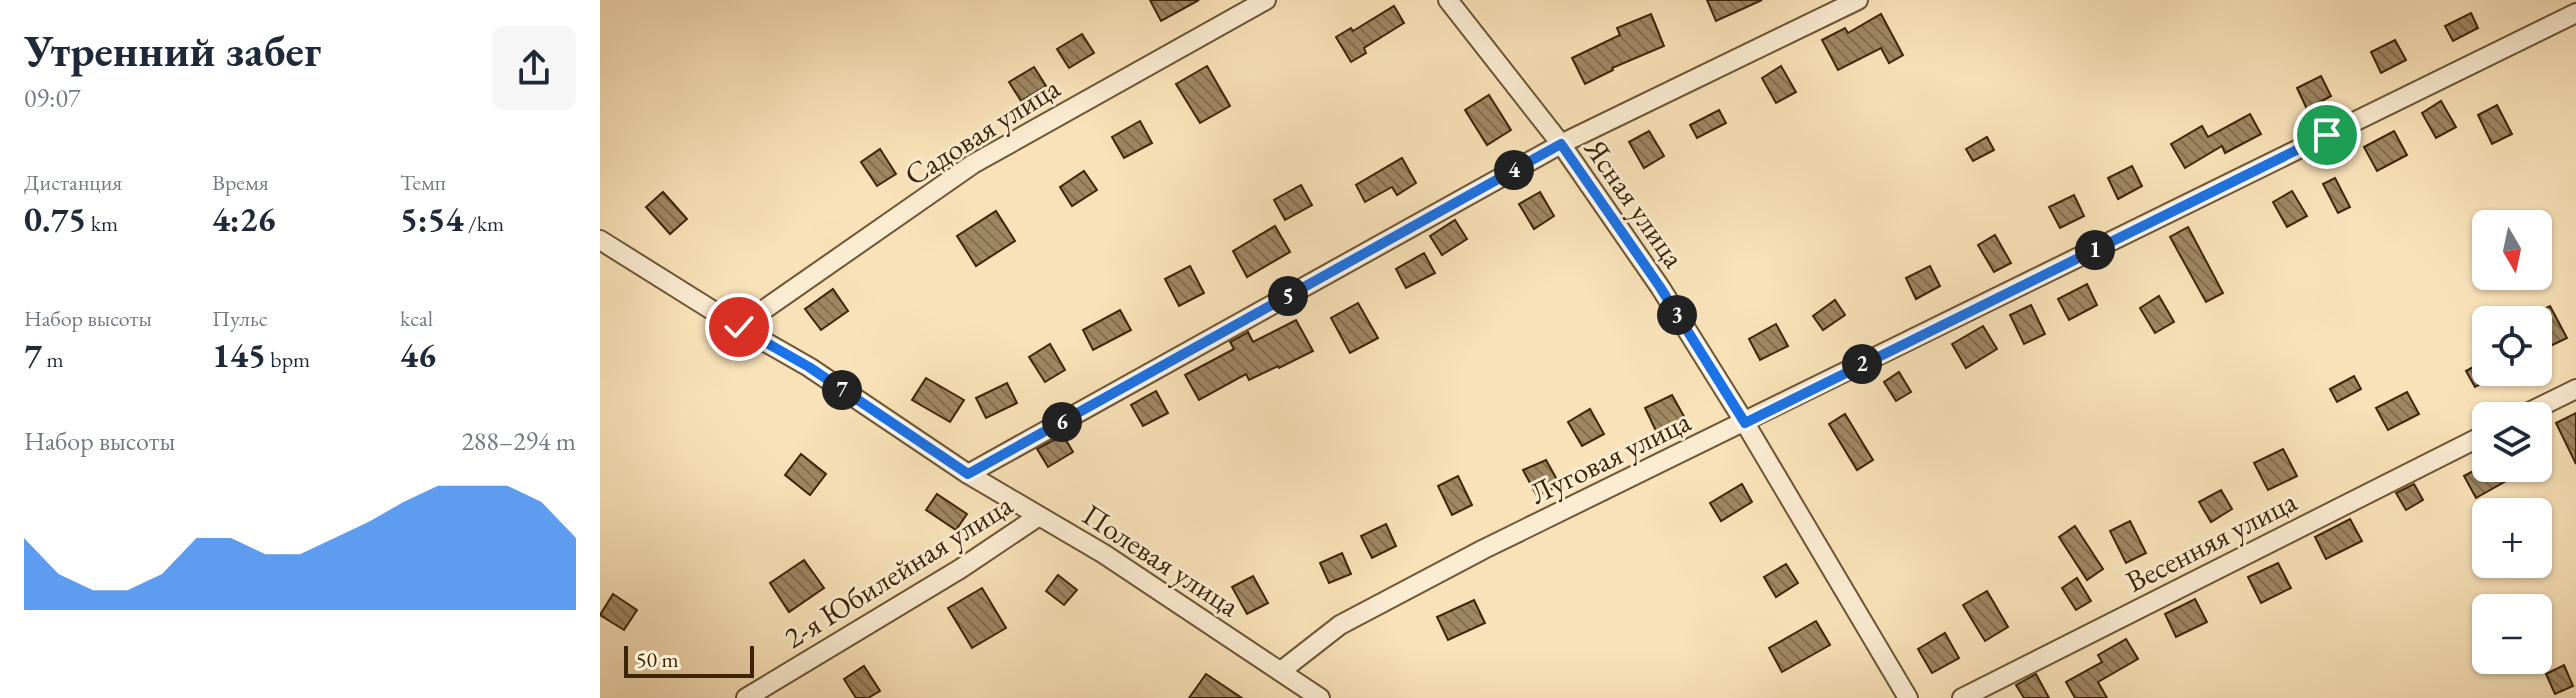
<!DOCTYPE html>
<html lang="ru">
<head>
<meta charset="utf-8">
<style>
  :root { --surface:#fff; --page:#f6f6f7; --text:#1f2937; --muted:#747a83; --accent:#1a73e8 }
  body { margin:0; font-family:"EB Garamond",serif; background:var(--page); color:var(--text); height:100vh; display:flex; flex-direction:column; font-size:30px; white-space:nowrap }
  * { box-sizing:border-box; margin:0 }
  p { font-size:26px; color:var(--muted) }
  .icon { flex:none; width:44px; height:44px; fill:none; stroke:currentColor; stroke-width:2; stroke-linecap:round; stroke-linejoin:round }
  .map { position:relative; flex:1; overflow:hidden }
  .sheet { display:flex; flex-direction:column; background:var(--surface); width:600px }
  .sheet>* { flex:none }
  .needle { width:52px; rotate:171deg }
  .fabs { position:absolute; left:1872px; top:210px; display:grid; gap:16px }
  .fabs a { display:grid; place-items:center; width:80px; height:80px; border-radius:12px; background:var(--surface); box-shadow:0 2px 6px #0004; font-size:40px }
  .scale { position:absolute; left:24px; bottom:20px; width:130px; box-sizing:border-box; padding-left:8px; border:4px solid #3e2406; border-top:0; font-size:22px; line-height:28px; white-space:nowrap; color:#3e2406; -webkit-text-stroke:6px #fbecd2; paint-order:stroke }
  .pin { position:absolute; display:grid; place-items:center; width:68px; height:68px; color:#fff; margin:-34px; border:4px solid #fff; border-radius:50%; box-shadow:0 2px 8px #0007 }
  .km { position:absolute; width:40px; height:40px; margin:-20px; border-radius:50%; background:#222; color:#fff; font-size:22px; line-height:40px; text-align:center }
  .round { display:grid; place-items:center; flex:none; width:84px; height:84px; border-radius:12px; background:var(--page) }
  .overview { display:flex; align-items:center; justify-content:space-between; height:136px; padding:0 24px }
  h1 { font-size:44px; font-weight:700; line-height:60px }
  .stats { display:grid; grid-template-columns:repeat(3,1fr); gap:12px; height:136px; padding:8px 24px }
  .stats div { display:grid; align-content:center }
  .stats b { font-size:34px; font-weight:700 }
  .stats small { font-size:22px; font-weight:400 }
  .stats p { font-size:22px }
  .chart { height:224px; padding:16px 24px }
  .chart p { display:flex; justify-content:space-between }
  .chart svg { width:100%; height:144px; margin-top:8px; fill:var(--accent); opacity:.7 }
  main { display:flex; flex:1; min-height:0 }
  .map>svg:first-child { display:block }
</style>
</head>
<body>
<main>
<section class="sheet">
<div class="overview"><div><h1>Утренний забег</h1><p>09:07</p></div><a class="round"><svg class="icon" aria-label="share" viewBox="0 0 24 24"><path d="M12 15V3M7 8l5-5 5 5M5 13v7h14v-7"/></svg></a></div>
<div class="stats">
<div><p>Дистанция</p><b>0.75<small> km</small></b></div>
<div><p>Время</p><b>4:26</b></div>
<div><p>Темп</p><b>5:54<small> /km</small></b></div>
</div>
<div class="stats">
<div><p>Набор высоты</p><b>7<small> m</small></b></div>
<div><p>Пульс</p><b>145<small> bpm</small></b></div>
<div><p>kcal</p><b>46</b></div>
</div>
<div class="chart"><p><span>Набор высоты</span>288–294 m</p>
<svg viewBox="0 0 160 44" preserveAspectRatio="none"><path d="M0 44V22L10 33L20 38L30 38L40 33L50 22L60 22L70 27L80 27L90 22L100 17L110 11L120 6L130 6L140 6L150 11L160 22V44z"/></svg>
</div>
</section>
<div class="map">
<svg width="1976" height="698" viewBox="0 0 1976 698">
  <defs>
    <pattern id="building-back-hatch" width="6" height="6" patternUnits="userSpaceOnUse" patternTransform="scale(2)"><rect width="6" height="6" fill="#9f8763"/><path d="M-1 5l2 2M0 0l6 6M5-1l2 2" fill="none" stroke="#836e50"/></pattern>
  </defs>
  <rect width="100%" height="100%" fill="#f9e2b9"/>
  <filter id="stains"><feTurbulence type="fractalNoise" baseFrequency=".0025" numOctaves="4"/><feColorMatrix values="0 0 0 0 .2 0 0 0 0 .09 0 0 0 0 .02 0 0 0 .5 -.17"/></filter>
  <radialGradient id="worn" r=".72"><stop offset=".6" stop-color="#630" stop-opacity="0"/><stop offset="1" stop-color="#630" stop-opacity=".3"/></radialGradient>
  <g fill="url(#building-back-hatch)" stroke="#3e2406" stroke-width="2">
    <path d="M550,0H599L561,21Z"/>
    <path d="M1107,0H1162L1116,21Z"/>
    <path d="M794,6L804,23L764,48L766,53L751,62L736,37L751,28L753,31Z"/>
    <path d="M1871,13L1878,28L1853,41L1845,26Z"/>
    <path d="M1051,14L1064,46L1012,68L1013,70L985,84L972,58L1020,35L1017,28Z"/>
    <path d="M1281,14L1303,55L1289,63L1281,48L1238,70L1222,40L1245,28L1248,33Z"/>
    <path d="M482,34L494,53L469,68L457,49Z"/>
    <path d="M1795,40L1806,60L1781,73L1771,52Z"/>
    <path d="M607,66L630,106L600,123L576,84Z"/>
    <path d="M1181,66L1196,92L1176,103L1162,78Z"/>
    <path d="M434,67L446,86L421,101L409,82Z"/>
    <path d="M1721,76L1731,96L1707,109L1697,88Z"/>
    <path d="M889,95L911,130L887,145L865,110Z"/>
    <path d="M1841,101L1856,127L1836,138L1822,113Z"/>
    <path d="M1897,105L1912,134L1892,144L1878,115Z"/>
    <path d="M1119,110L1126,123L1097,138L1090,125Z"/>
    <path d="M1650,114L1661,134L1625,153L1622,146L1585,168L1571,144L1602,126L1608,137Z"/>
    <path d="M540,121L552,143L524,158L512,137Z"/>
    <path d="M1049,131L1064,156L1044,168L1029,142Z"/>
    <path d="M1794,131L1807,155L1777,171L1764,147Z"/>
    <path d="M1387,137L1394,150L1373,161L1366,149Z"/>
    <path d="M280,149L296,174L277,186L261,162Z"/>
    <path d="M802,158L816,183L797,195L792,187L765,202L756,185Z"/>
    <path d="M1532,166L1542,186L1518,199L1508,178Z"/>
    <path d="M484,171L497,190L472,206L460,187Z"/>
    <path d="M1735,178L1750,207L1738,213L1723,184Z"/>
    <path d="M701,185L712,205L685,220L674,200Z"/>
    <path d="M1692,191L1707,216L1687,227L1673,202Z"/>
    <path d="M63,192L87,219L70,234L46,207Z"/>
    <path d="M940,192L954,216L934,229L919,204Z"/>
    <path d="M1474,195L1484,216L1460,228L1449,207Z"/>
    <path d="M396,211L415,241L376,266L357,236Z"/>
    <path d="M855,220L867,239L842,255L830,236Z"/>
    <path d="M675,226L690,252L647,277L633,251Z"/>
    <path d="M1588,227L1623,293L1606,302L1570,237Z"/>
    <path d="M1395,235L1411,263L1394,272L1378,245Z"/>
    <path d="M824,253L835,273L806,288L796,269Z"/>
    <path d="M590,266L604,293L579,306L565,279Z"/>
    <path d="M1330,266L1340,286L1316,299L1306,278Z"/>
    <path d="M1487,284L1497,305L1469,320L1458,299Z"/>
    <path d="M233,289L248,311L221,330L205,309Z"/>
    <path d="M1559,296L1574,322L1555,333L1540,308Z"/>
    <path d="M1235,300L1245,315L1223,330L1213,316Z"/>
    <path d="M758,303L778,338L750,353L731,318Z"/>
    <path d="M1431,305L1445,334L1424,344L1410,315Z"/>
    <path d="M1950,306L1967,338L1942,350L1938,343V312Z"/>
    <path d="M520,310L531,330L493,350L483,330Z"/>
    <path d="M696,320L713,351L679,368L678,366L649,380L646,374L599,400L585,375L634,349L630,342L645,334L648,332L653,342Z"/>
    <path d="M1176,324L1188,346L1160,360L1149,339Z"/>
    <path d="M1383,326L1397,349L1366,368L1352,344Z"/>
    <path d="M450,344L465,370L445,382L429,357Z"/>
    <path d="M1886,360V381L1875,387L1866,371Z"/>
    <path d="M1299,372L1311,392L1296,401L1284,382Z"/>
    <path d="M1754,376L1761,389L1737,402L1730,389Z"/>
    <path d="M326,378L364,400L350,422L312,400Z"/>
    <path d="M407,383L417,403L386,418L376,398Z"/>
    <path d="M556,391L568,413L543,426L531,405Z"/>
    <path d="M1807,392L1819,414L1788,430L1776,408Z"/>
    <path d="M1072,395L1086,420L1057,433L1045,408Z"/>
    <path d="M990,409L1004,434L982,446L968,422Z"/>
    <path d="M1976,413V464L1956,423Z"/>
    <path d="M1245,414L1273,460L1257,470L1229,424Z"/>
    <path d="M463,435L473,452L448,467L437,449Z"/>
    <path d="M1683,449L1697,476L1668,490L1654,463Z"/>
    <path d="M201,454L226,474L210,495L185,475Z"/>
    <path d="M946,460L960,485L937,496L923,470Z"/>
    <path d="M1879,468H1908L1913,477L1876,498L1864,476Z"/>
    <path d="M858,476L872,505L852,515L838,486Z"/>
    <path d="M1142,484L1152,502L1121,521L1110,503Z"/>
    <path d="M1814,484L1823,500L1806,510L1796,493Z"/>
    <path d="M1621,490L1632,509L1611,522L1599,502Z"/>
    <path d="M337,494L367,514L356,530L326,510Z"/>
    <path d="M1750,519L1762,541L1726,559L1715,537Z"/>
    <path d="M1530,521L1546,553L1526,563L1510,531Z"/>
    <path d="M786,524L796,546L772,558L761,536Z"/>
    <path d="M1475,526L1503,569L1487,580L1459,537Z"/>
    <path d="M742,553L751,574L729,583L720,563Z"/>
    <path d="M204,560L224,588L189,612L170,583Z"/>
    <path d="M1678,563L1691,588L1661,603L1648,577Z"/>
    <path d="M1186,564L1198,583L1176,597L1164,577Z"/>
    <path d="M458,575L477,590L464,605L446,591Z"/>
    <path d="M653,576L668,603L647,614L632,587Z"/>
    <path d="M1477,578L1491,601L1476,610L1462,588Z"/>
    <path d="M382,588L406,628L372,648L348,608Z"/>
    <path d="M1387,591L1408,627L1385,641L1363,605Z"/>
    <path d="M13,594L37,610L24,630L0,615Z"/>
    <path d="M1595,599L1607,622L1576,637L1565,614Z"/>
    <path d="M874,600L885,623L848,640L837,617Z"/>
    <path d="M1216,621L1230,645L1182,672L1169,648Z"/>
    <path d="M1345,633L1359,658L1332,673L1318,649Z"/>
    <path d="M1526,639L1538,659L1498,682L1507,698H1475L1466,682L1502,662L1498,655Z"/>
    <path d="M1964,665L1973,686L1955,694L1946,674Z"/>
    <path d="M264,666L280,691L268,698H256L244,679Z"/>
    <path d="M606,674L642,698H589Z"/>
    <path d="M1436,674L1449,698H1424L1416,685Z"/>
  </g>
  <g fill="none" stroke-linecap="round" stroke-linejoin="round">
    <defs>
      <g id="street">
        <path d="M848,0L961,144L1060,287L1145,423L1308,698"/>
        <path d="M0,240L139,327L209,367L368,474L504,554L720,698"/>
        <path d="M139,327L373,164L666,0"/>
        <path d="M1921,416L1976,389"/>
        <path d="M368,474L961,144L1258,0"/>
        <path d="M681,671L740,625L884,549L1976,13"/>
        <path d="M146,698L360,569L439,516"/>
        <path d="M1362,698L1886,434"/>
      </g>
    </defs>
    <use href="#street" stroke="#6d5433" stroke-width="22"/>
    <use href="#street" stroke="#fbecd2" stroke-width="18"/>
  </g>
  <g fill="none" stroke-linecap="round" stroke-linejoin="round">
    <defs>
      <path id="route" d="M139,327L209,367L368,474L961,144L1060,287L1145,423L1727,135"/>
    </defs>
    <use href="#route" stroke="#fff" stroke-width="16"/>
    <use href="#route" stroke="#1a73e8" stroke-width="10"/>
  </g>
  <g text-anchor="middle" dominant-baseline="central" stroke-width="6" stroke-linejoin="round" paint-order="stroke">
    <g font-size="30" fill="#3e2406" stroke="#fbecd2">
      <text transform="translate(382 131) rotate(-32)">Садовая улица</text>
      <text transform="translate(1035 203) rotate(55)">Ясная улица</text>
      <text transform="translate(1010 457) rotate(-26)">Луговая улица</text>
      <text transform="translate(1611 541) rotate(-27)">Весенняя улица</text>
      <text transform="translate(561 560) rotate(33)">Полевая улица</text>
      <text transform="translate(298 571) rotate(-32)">2-я Юбилейная улица</text>
    </g>
  </g>
  <rect width="100%" height="100%" filter="url(#stains)"/>
  <rect width="100%" height="100%" fill="url(#worn)"/>
</svg>
<div class="fabs">
<a><svg class="needle" viewBox="-14 -14 28 28"><path d="M0-13l5 13h-10z" fill="#e53935"/><path d="M0 13l5-13h-10z" fill="#747a83"/></svg></a>
<a><svg class="icon" aria-label="locate" viewBox="0 0 24 24"><circle cx="12" cy="12" r="6"/><path d="M12 2v4M12 18v4M2 12h4M18 12h4"/></svg></a>
<a><svg class="icon" aria-label="layers" viewBox="0 0 24 24"><path d="M12 4l9 5-9 5-9-5zM3 14l9 5 9-5"/></svg></a>
<a>+</a>
<a>−</a>
</div>
<div class="scale">50 m</div>
<div class="pin" style="left:1727px;top:135px;background:#1e9e55"><svg class="icon" aria-label="arrive" viewBox="0 0 24 24"><path d="M6 21V4h12l-3 4 3 4H6"/></svg></div>
<div class="pin" style="left:139px;top:327px;background:#d93025"><svg class="icon" aria-label="check" viewBox="0 0 24 24"><path d="M5 12l5 5 9-10"/></svg></div>
<b class="km" style="left:1495px;top:250px">1</b>
<b class="km" style="left:1262px;top:364px">2</b>
<b class="km" style="left:1077px;top:315px">3</b>
<b class="km" style="left:914px;top:170px">4</b>
<b class="km" style="left:688px;top:296px">5</b>
<b class="km" style="left:462px;top:422px">6</b>
<b class="km" style="left:242px;top:390px">7</b>
</div>
</main>
</body>
</html>
